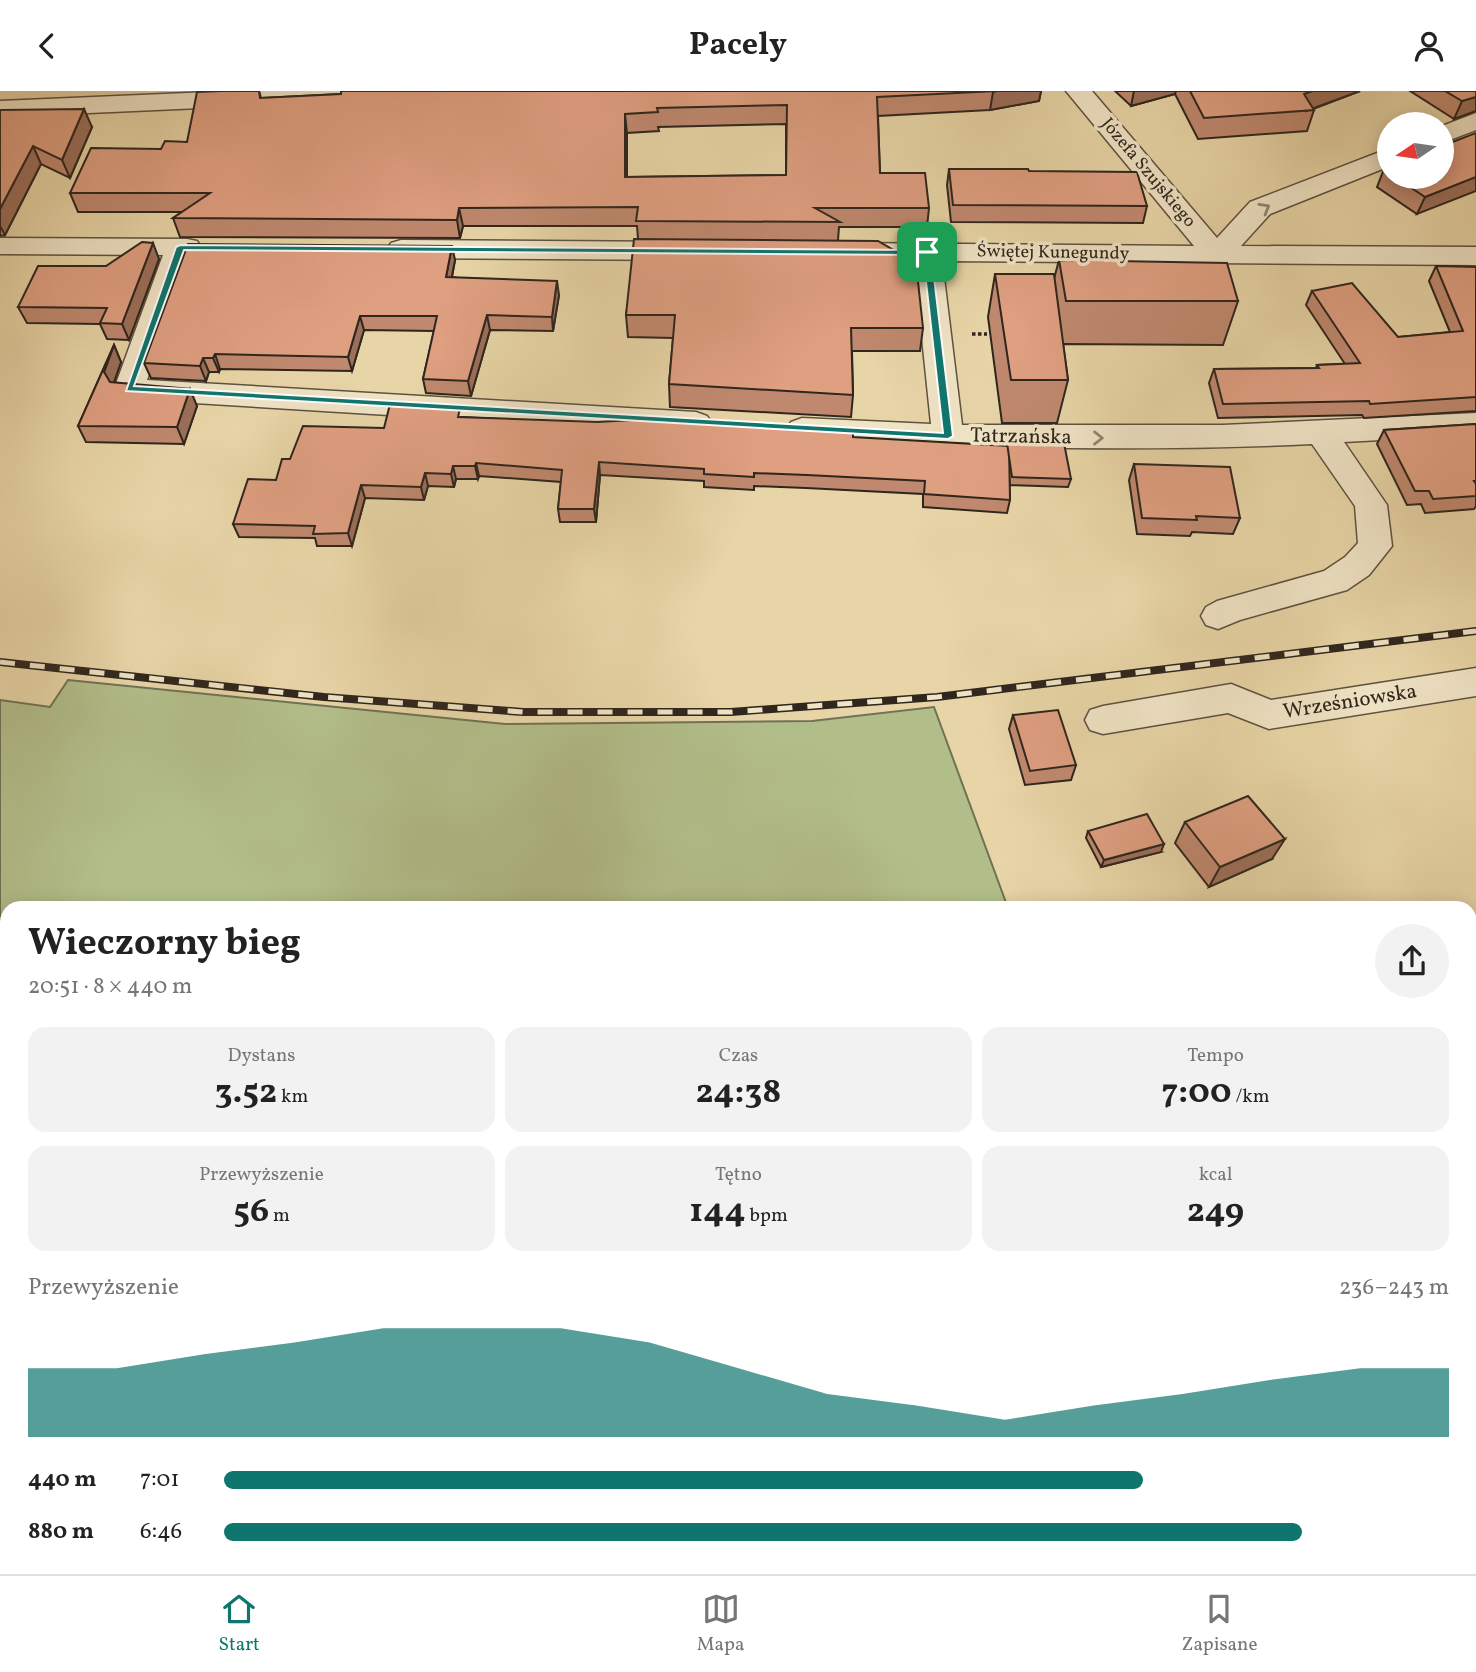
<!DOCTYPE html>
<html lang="pl">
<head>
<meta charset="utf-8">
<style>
  :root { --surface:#fff; --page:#f2f2f2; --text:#222; --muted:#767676; --line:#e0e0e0; --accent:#0f766e }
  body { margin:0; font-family:Vollkorn,serif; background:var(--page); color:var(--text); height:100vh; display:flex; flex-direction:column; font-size:26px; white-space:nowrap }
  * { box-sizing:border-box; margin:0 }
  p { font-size:23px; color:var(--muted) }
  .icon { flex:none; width:38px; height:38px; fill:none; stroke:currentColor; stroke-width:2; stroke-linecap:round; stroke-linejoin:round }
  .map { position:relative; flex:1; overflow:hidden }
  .drawer { position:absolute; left:0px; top:810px; width:1477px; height:674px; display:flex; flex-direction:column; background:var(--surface); border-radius:21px 21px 0 0; box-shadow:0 4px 18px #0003 }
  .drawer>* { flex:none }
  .needle { width:46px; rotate:257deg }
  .buttons { position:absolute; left:1377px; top:21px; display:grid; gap:14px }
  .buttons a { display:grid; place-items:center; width:77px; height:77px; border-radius:50%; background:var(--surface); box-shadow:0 4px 18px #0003; font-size:35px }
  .pin { position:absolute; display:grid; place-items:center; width:60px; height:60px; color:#fff; margin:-30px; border-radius:14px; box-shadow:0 4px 10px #0006 }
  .round { display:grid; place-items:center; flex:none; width:74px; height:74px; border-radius:37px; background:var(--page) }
  .summary { display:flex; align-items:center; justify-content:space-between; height:119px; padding:0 28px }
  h1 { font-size:38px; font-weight:700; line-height:52px }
  .figures { display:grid; grid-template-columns:repeat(3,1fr); gap:10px; height:119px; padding:7px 28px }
  .figures div { display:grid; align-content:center; border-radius:18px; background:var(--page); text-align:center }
  .figures b { font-size:35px; font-weight:700 }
  .figures small { font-size:19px; font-weight:400 }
  .figures p { font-size:19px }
  .chart { height:196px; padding:14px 28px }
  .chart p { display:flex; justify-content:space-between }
  .chart svg { width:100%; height:126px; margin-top:7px; fill:var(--accent); opacity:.7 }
  ul { padding:0 28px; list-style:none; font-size:23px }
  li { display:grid; grid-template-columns:112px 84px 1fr; align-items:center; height:52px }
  li i { height:18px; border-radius:9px; background:var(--accent) }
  header { display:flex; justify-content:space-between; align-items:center; height:91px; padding:0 28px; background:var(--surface); font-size:32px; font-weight:700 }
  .tabs { display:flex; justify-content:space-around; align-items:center; height:98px; border-top:2px solid var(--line); background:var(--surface); font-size:19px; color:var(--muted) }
  .tabs a { display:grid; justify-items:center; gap:4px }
  .tabs .selected { color:var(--accent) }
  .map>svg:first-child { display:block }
</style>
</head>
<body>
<header><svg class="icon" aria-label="back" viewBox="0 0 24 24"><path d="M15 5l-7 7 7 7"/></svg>Pacely<svg class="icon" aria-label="person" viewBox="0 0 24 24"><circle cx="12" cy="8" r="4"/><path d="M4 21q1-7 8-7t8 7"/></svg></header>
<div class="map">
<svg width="1476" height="1483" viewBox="0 0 1476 1483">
  <rect width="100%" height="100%" fill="#e8d5a7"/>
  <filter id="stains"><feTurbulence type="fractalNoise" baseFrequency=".00286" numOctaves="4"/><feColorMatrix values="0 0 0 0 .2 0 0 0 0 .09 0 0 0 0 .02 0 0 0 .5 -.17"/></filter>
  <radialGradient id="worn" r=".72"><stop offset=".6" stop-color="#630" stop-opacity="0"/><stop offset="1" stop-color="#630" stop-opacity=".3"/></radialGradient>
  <g fill="#b2be8a" stroke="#707254" stroke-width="2">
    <path d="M68,589L505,633L812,630L934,616L1008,817H7V884L0,883V609L50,616Z"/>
    <path d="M1470,1025L1476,1026V1169L1470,1147Z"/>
  </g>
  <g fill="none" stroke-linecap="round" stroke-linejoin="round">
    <g fill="#6d7e72" fill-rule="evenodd">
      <path d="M0,882L7,883V895L0,894Z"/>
      <path d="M1470,1006L1476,1007V1021L1470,1020Z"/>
    </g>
    <defs>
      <g id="minor">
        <path d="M234,0H417L413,5L404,8L0,26V10Z"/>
        <path d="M1066,0H1092L1217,147L1250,111L1390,57V75L1270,123L1241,155L1476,156V174L942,170L962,334H1223L1476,322V344L1344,351L1387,414L1392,455L1369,484L1347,499L1240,529L1218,538L1206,534L1201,525L1206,516L1217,510L1324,480L1345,466L1358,452L1355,415L1312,353C1142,361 972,357 802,349L791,345L786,338L791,331L802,327L931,333L914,170H846L836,167L832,161L836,155L846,152L1194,155Z"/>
        <path d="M1476,22V39L1442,52V35Z"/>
        <path d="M0,147L187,148L197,150L201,156L197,162L191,163L147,289L696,321L707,325L712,332L707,339L696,343L129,308L118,305L114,298L163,164L0,163Z"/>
        <path d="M401,149L684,151L694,154L698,160L694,166L684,169L401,167L391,164L387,158L391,152Z"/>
        <path d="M1476,577V605L1269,638L1228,622L1103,643L1090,639L1085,629L1090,619L1103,615L1231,593L1271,609Z"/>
        <path d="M0,1161L7,1162V1208L0,1207Z"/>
        <rect x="819" y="1477" width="52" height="6"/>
        <rect x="1055" y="1477" width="52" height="6"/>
      </g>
    </defs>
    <use href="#minor" stroke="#5d5240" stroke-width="3"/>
    <path stroke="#2f261d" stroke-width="3.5" stroke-dasharray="3.5 2.5" stroke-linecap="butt" d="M972,243H987"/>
    <use href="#minor" fill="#f0e4c6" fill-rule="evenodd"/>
    <defs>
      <path id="rail" d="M0,571L324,606L523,621H731L937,606L1476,540"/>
    </defs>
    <use href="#rail" stroke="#2f261d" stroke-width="8"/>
    <use href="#rail" stroke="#f0e4c6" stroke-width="5" stroke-dasharray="15" stroke-linecap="butt"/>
  </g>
  <g fill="#c0896f" stroke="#2f261d" stroke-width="2" fill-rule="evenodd">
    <path d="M259,0L261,7L341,3V0H1041L1039,10L990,19L878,25L880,82L929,117L927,136H839L838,149L923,237L920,260H852L853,304L851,326L670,316L669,293L673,247L628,246L626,224L638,148L637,135H463L460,147L180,146L173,127L182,121H78L70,102L161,58L187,51ZM786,33V84L627,86V42L659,40L658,36Z"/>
    <path d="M1115,0H1360L1313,18L1314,19L1307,40L1198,48L1175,3L1131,15Z"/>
    <path d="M1410,0H1476L1454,28Z"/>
    <path d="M0,19L92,36L70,87L41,73L5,144L0,145Z"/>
    <path d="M1390,76V86H1442L1417,123L1377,96L1384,78Z"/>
    <path d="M949,78L1029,80L1147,115L1143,132L951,131L947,94Z"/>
    <path d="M159,168L129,249L107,248L100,233L27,232L18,216L106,175Z"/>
    <path d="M455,169L452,186L559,204L553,240L490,239L471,305L426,302L423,288L434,240L364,239L352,280L220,278L219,281H209L206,290L151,287L144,272Z"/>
    <path d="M1059,169L1238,210L1223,254L1063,253L1068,289L1057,332H1002L988,226L995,183L1054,188Z"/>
    <path d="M1436,175L1476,176V320L1364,327L1362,324L1218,327L1209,292L1214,278L1316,277L1317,274L1345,273L1306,214L1312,200L1398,246L1450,241L1429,190Z"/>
    <path d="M114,254L121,271L114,291L197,315L184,353L86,351L78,335Z"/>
    <path d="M462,326L1007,355V352L1071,388L1068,396L1010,394L1009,386L1010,409L1007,422L923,416V403L806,397L754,395V399L704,396V390L600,384L596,431H560L558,418L561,391L479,385L478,388H456L454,396L428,395L424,409L365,407L352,455H317L315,447L239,446L233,433L276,389L290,368L384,337Z"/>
    <path d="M1476,333V415L1474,418L1425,422L1421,413L1407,414L1377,353L1384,339Z"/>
    <path d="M1134,373L1240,427L1233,443L1192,441L1190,445L1137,443L1129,389Z"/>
    <path d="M1013,624L1076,674L1071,689L1025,694L1009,638Z"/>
    <path d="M1185,731L1272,768L1209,796L1175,752Z"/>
    <path d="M1088,740L1161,761L1101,776L1086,747Z"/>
  </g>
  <g fill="#9c6f5a" stroke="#2f261d" stroke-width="2">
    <path d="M997,0H1041L1039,10L990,19L993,1Z"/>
    <path d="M1134,0H1176L1175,3L1131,15Z"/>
    <path d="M1312,0H1360L1306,20L1304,3Z"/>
    <path d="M1476,6V20L1454,28L1462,10Z"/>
    <path d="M84,18L92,36L70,87L62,69Z"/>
    <path d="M625,23L627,42V104L625,86Z"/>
    <path d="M33,55L41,73L5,144L0,135V118Z"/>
    <path d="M1476,86V100L1417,123L1425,106Z"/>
    <path d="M459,117L463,135L460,147L457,129Z"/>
    <path d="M153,152L159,168L129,249L122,233Z"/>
    <path d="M452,155L455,169L449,200L446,186Z"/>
    <path d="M557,190L559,204L553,240L552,226Z"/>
    <path d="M487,224L490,239L471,305L468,290Z"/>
    <path d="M360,225L364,239L352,280L348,266Z"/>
    <path d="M114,254L121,271L112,297L104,281Z"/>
    <path d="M215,263L220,278L219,281L213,267Z"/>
    <path d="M203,267L209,281L206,290L200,275Z"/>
    <path d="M190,298L197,315L184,353L177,336Z"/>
    <path d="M599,371L600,384L596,431L594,418Z"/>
    <path d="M476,372L479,385L478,388L475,375Z"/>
    <path d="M453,375L456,388L454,396L451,383Z"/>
    <path d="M425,382L428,395L424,409L421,396Z"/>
    <path d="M361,394L365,407L352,455L348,442Z"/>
    <path d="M1285,748L1272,768L1209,796L1220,776Z"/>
    <path d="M1164,753L1161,761L1101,776L1104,769Z"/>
    <path d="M2,1393L7,1395V1426L0,1446V1398Z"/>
  </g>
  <g fill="#df9f81" stroke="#2f261d" stroke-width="2" fill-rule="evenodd">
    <path d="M221,0H259L260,7L341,3V0H997L877,6L880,82H925L929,117H815L840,131L636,130L638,116L459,117L457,129L173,127L210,102H70L91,57L161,58L165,50L187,51L197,1ZM787,14L786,84L625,86V23L658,21L657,17Z"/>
    <path d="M1190,0H1312L1304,3L1314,19L1204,27Z"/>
    <path d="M1445,0H1476V6L1462,10Z"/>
    <path d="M84,18L62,69L33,55L0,118V19Z"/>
    <path d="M1476,42V86L1425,106L1395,86H1442V55Z"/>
    <path d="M1390,76V82L1384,78Z"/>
    <path d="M949,78H1028L1029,80L1137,81L1147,115L953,114Z"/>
    <path d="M634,148L878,150L916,172L923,237H851L853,304L669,293L675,224H626Z"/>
    <path d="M142,151L153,152L122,233L100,232L107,217L18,216L38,175H106Z"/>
    <path d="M188,153L452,155L446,186L557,190L552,226L487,224L468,290L423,288L437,225H360L348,266L215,263L213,267H203L200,275L144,272Z"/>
    <path d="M1059,169L1227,172L1238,210H1066Z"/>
    <path d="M1436,175L1476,176V306L1370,313L1369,310L1223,313L1214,278L1319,277L1317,274L1360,272L1312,200L1352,192L1398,246L1463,240Z"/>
    <path d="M995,183H1054L1068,289H1011Z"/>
    <path d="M114,254L104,281L110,291L190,298L177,336L78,335Z"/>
    <path d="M390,313L460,317L458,326L597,331L653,328L853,340V346L1009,355L1010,409L924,403L925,390L807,384L754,382V386L704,383V378L599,371L594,418H558L562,379L476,372L475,375H453L451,383L425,382L421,396L361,394L348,442L313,443L315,435L233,433L248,388L276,389L282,368H290L303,335L384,337Z"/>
    <path d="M1476,333V390H1474L1476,393V405L1433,408L1429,400H1415L1384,339Z"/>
    <path d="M1007,352H1064L1071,388L1012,386Z"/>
    <path d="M1134,373L1230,376L1240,427L1196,425L1197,429L1142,427Z"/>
    <path d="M1058,619L1076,674L1030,680L1013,624Z"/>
    <path d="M1248,705L1285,748L1220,776L1185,731Z"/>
    <path d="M1147,723L1164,753L1104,769L1088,740Z"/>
  </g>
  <defs><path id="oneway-chevron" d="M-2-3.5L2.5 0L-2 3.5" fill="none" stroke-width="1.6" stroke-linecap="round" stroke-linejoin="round" transform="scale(1.75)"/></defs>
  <g stroke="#908572">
    <use href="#oneway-chevron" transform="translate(1265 117) rotate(-30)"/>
    <use href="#oneway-chevron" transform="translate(1098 347)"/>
  </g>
  <path fill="#0f766e" stroke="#fff" stroke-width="2" fill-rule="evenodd" d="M180,154L927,159L931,161L953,345L948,348L126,300L176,156ZM184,159L923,164L943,342L134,295Z"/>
  <g text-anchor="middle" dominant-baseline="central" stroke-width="7" stroke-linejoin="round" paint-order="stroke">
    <g font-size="18" fill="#2f261d" stroke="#f0e4c6">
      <text transform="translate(1148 82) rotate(50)">Józefa Szujskiego</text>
      <text transform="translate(1053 162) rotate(1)">Świętej Kunegundy</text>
    </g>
    <g font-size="21" fill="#2f261d" stroke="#f0e4c6">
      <text transform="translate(1021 346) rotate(1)">Tatrzańska</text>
      <text transform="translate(1350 611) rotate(-9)">Wrześniowska</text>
    </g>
  </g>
  <rect width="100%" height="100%" filter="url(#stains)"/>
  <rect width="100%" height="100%" fill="url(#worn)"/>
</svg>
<div class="buttons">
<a><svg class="needle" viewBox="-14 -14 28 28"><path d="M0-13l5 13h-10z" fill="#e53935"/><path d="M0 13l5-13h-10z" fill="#767676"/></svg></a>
</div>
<div class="pin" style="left:927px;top:161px;background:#1e9e55"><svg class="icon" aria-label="arrive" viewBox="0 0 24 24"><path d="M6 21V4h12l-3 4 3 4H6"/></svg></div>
<section class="drawer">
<div class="summary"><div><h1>Wieczorny bieg</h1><p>20:51 · 8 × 440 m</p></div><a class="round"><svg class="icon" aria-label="share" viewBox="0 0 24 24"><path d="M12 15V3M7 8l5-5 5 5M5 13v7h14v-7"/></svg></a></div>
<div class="figures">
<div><p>Dystans</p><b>3.52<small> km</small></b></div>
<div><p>Czas</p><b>24:38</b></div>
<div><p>Tempo</p><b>7:00<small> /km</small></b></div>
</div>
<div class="figures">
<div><p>Przewyższenie</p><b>56<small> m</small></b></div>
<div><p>Tętno</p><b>144<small> bpm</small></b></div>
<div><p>kcal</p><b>249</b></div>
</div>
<div class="chart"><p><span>Przewyższenie</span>236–243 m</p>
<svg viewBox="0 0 160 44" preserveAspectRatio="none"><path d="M0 44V20L10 20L20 15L30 11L40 6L50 6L60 6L70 11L80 20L90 29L100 33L110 38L120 33L130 29L140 24L150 20L160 20V44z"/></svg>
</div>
<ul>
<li><b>440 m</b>7:01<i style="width:75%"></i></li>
<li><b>880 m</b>6:46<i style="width:88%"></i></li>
</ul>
</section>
</div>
<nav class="tabs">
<a class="selected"><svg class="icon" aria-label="home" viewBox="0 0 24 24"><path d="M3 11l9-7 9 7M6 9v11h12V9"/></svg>Start</a>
<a><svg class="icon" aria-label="map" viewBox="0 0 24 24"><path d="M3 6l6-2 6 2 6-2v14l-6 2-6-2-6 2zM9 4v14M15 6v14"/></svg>Mapa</a>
<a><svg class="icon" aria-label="saved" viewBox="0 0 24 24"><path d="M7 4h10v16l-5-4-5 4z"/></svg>Zapisane</a>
</nav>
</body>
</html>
